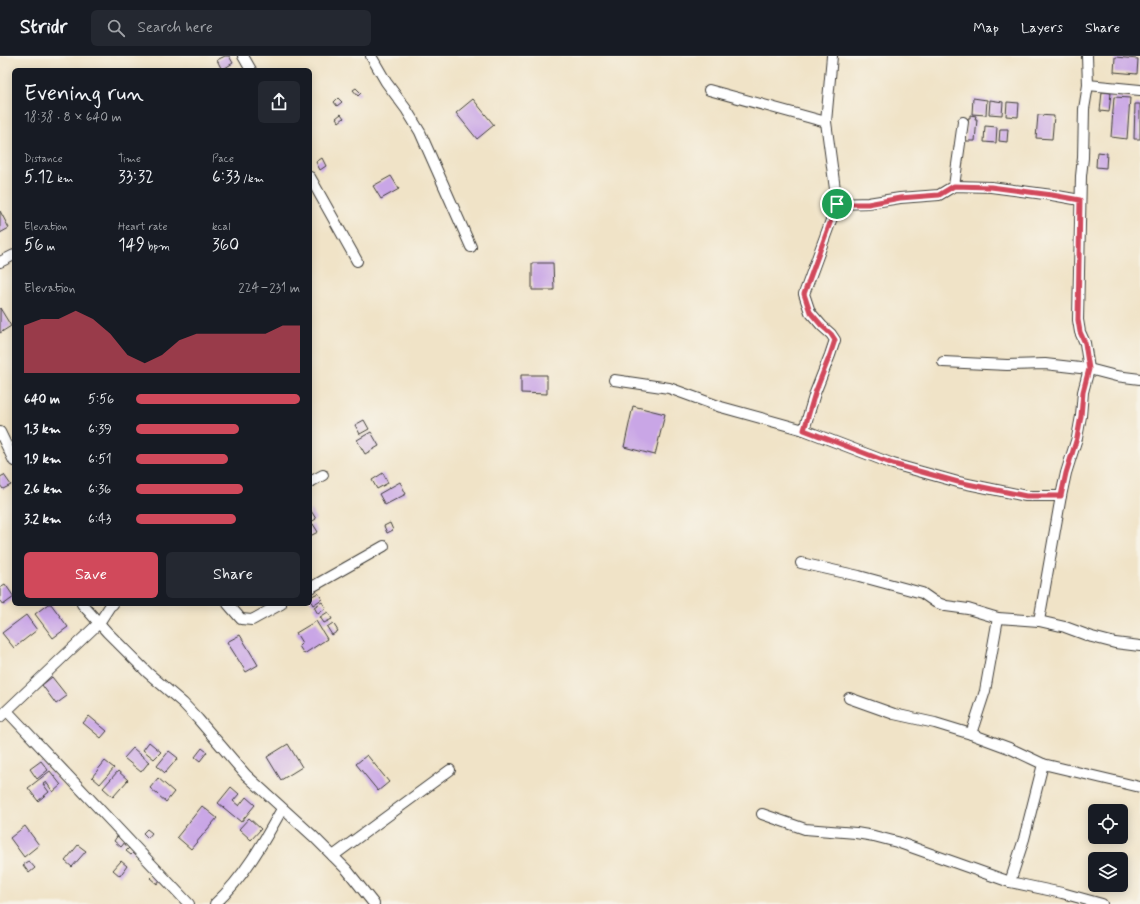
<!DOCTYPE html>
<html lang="en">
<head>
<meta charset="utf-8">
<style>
  :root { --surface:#171b24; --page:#242831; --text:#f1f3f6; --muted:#9ea1a6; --line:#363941; --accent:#d1495b }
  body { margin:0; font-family:Mynerve,sans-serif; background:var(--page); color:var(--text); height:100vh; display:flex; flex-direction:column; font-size:15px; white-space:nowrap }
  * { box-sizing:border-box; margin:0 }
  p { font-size:13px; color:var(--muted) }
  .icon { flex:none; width:22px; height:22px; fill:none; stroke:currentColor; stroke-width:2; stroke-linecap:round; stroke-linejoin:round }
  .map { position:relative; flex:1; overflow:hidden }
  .panel { position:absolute; left:12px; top:12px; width:300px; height:538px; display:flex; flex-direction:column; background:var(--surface); border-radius:6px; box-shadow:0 2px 10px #0003 }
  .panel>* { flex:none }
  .controls { position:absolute; left:1088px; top:748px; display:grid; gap:8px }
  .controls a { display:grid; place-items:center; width:40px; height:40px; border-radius:6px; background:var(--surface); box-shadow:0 2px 10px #0003; font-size:20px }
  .pin { position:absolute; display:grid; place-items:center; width:34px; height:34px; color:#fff; margin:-17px; border:2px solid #fff; border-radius:50%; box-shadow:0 1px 4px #0007 }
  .round { display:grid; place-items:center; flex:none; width:42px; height:42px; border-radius:6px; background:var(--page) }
  .headline { display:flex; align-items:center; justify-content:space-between; height:68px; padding:0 12px }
  h1 { font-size:22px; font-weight:600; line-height:30px }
  .metrics { display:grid; grid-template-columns:repeat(3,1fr); gap:6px; height:68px; padding:4px 12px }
  .metrics div { display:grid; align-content:center }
  .metrics b { font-size:17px; font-weight:600 }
  .metrics small { font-size:11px; font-weight:400 }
  .metrics p { font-size:11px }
  .chart { height:112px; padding:8px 12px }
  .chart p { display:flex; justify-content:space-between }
  .chart svg { width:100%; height:72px; margin-top:4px; fill:var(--accent); opacity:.7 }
  .button { display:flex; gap:8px; margin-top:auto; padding:8px 12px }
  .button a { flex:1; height:46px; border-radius:6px; background:var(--accent); color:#fff; font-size:16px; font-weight:600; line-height:46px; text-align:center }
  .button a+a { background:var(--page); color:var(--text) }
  ul { padding:0 12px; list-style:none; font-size:13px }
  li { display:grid; grid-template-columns:64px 48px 1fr; align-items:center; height:30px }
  li i { height:10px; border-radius:5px; background:var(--accent) }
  header { display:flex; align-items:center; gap:24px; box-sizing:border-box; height:56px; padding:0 20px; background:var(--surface); border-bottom:1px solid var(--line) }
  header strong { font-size:19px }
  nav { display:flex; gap:22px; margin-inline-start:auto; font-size:14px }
  .search { width:280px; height:36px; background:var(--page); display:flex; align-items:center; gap:10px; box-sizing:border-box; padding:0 14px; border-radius:6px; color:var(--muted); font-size:15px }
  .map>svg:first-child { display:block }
</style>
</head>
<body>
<header>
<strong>Stridr</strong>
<div class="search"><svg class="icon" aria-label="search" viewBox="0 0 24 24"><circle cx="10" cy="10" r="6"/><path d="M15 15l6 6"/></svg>Search here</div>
<nav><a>Map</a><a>Layers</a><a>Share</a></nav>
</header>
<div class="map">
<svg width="1140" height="848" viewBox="0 0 1140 848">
  <rect width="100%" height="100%" fill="#f7f3e8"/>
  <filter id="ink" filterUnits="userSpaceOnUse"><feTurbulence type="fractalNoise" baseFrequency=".025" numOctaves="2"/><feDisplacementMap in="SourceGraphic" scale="8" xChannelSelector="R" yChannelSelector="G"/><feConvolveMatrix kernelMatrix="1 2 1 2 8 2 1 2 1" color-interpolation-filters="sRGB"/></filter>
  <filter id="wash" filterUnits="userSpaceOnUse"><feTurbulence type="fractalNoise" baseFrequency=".012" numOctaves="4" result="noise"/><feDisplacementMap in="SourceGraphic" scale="16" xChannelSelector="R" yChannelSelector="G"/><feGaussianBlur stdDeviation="0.9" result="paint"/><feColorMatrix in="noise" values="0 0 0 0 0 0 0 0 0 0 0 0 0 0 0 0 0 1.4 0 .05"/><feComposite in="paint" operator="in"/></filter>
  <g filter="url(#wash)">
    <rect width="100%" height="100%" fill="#f0e3c7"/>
    <g id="blocks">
      <g fill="#c9a6e6">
        <path d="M225,0H229L233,7L222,14L217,4Z"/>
        <path d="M1115,1L1138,3L1137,18L1114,16Z"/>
        <path d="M356,32L361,37L358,40L353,34Z"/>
        <path d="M1102,36L1111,37L1109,56L1100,55Z"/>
        <path d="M1114,41L1130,42L1127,83L1111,81Z"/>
        <path d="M338,42L342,46L337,50L334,46Z"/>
        <path d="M973,42L987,44L986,59L972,58Z"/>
        <path d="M473,43L494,69L477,83L456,57Z"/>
        <path d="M990,44L1003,46L1002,59L989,58Z"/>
        <path d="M1007,46L1019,47L1018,61L1006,60Z"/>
        <path d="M1135,48H1140V83H1134Z"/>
        <path d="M341,58L344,62L339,66L336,62Z"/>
        <path d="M970,59L976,60L975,63H977L975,85H966L968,62H970Z"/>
        <path d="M1038,59L1054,60L1052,83L1036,82Z"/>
        <path d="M985,70L997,71L996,87L984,86Z"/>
        <path d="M1000,73H1008L1007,86L999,85Z"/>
        <path d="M1097,96L1107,97L1106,112L1096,111Z"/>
        <path d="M322,102L326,110L320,114L316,106Z"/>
        <path d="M391,120L399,133L381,143L373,130Z"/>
        <path d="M0,155L9,172L0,177Z"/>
        <path d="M532,207H553L554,234H532Z"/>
        <path d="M0,252L11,270L0,277Z"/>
        <path d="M521,319H547V338L521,337Z"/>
        <path d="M633,350L665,358L655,399L624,391Z"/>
        <path d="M364,364L369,373L360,378L355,369Z"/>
        <path d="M371,376L379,390L365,398L357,384Z"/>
        <path d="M383,417L388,427L377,433L372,424Z"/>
        <path d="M4,419L11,429L3,433L0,429V421Z"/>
        <path d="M400,426L406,438L385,449L379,438Z"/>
        <path d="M310,453L316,463L311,466L310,464Z"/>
        <path d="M390,467L393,474L387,477L384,470Z"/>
        <path d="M313,468L318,476L310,480V469Z"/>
        <path d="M5,528L14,541L3,549L0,545V531Z"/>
        <path d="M318,537L322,543L313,549L310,544V541Z"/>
        <path d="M322,546L326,552L318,558L314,551Z"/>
        <path d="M48,548H51L68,571L53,582L35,558Z"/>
        <path d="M328,556L332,563L324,567L320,561Z"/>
        <path d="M26,559L37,574L14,592L2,577Z"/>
        <path d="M316,565L327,583L304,598L299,590L302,587L296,577Z"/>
        <path d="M333,567L338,575L332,579L327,571Z"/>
        <path d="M240,579L258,609L246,616L227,586Z"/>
        <path d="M52,621L67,640L56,648L42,629Z"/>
        <path d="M89,660L107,675L101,682L83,667Z"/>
        <path d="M149,686L161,696L154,703L143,694Z"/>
        <path d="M288,688L302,711L281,724L267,701Z"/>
        <path d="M133,692L149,706L141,716L124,702Z"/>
        <path d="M202,692L207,696L200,705L195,701Z"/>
        <path d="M169,695L178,702L165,717L157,710Z"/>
        <path d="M367,699L389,726L378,735L356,708Z"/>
        <path d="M41,705L48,714L37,723L30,713Z"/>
        <path d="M105,705L114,712L100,728L92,721Z"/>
        <path d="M50,715L61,729L53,736L46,726L43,728L49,736L38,745L28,732Z"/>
        <path d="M118,715L128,724L113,741L103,732Z"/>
        <path d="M158,722L174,736L166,746L150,732Z"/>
        <path d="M231,731L239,738L233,745L239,750L246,741L255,749L241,766L218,747Z"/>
        <path d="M202,750L217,762L191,793L177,781Z"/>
        <path d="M249,762L261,773L251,784L239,773Z"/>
        <path d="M25,770L39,789L24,801L10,782Z"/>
        <path d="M147,773L152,777L148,782L143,777Z"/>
        <path d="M118,779L126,785L121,791L114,785Z"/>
        <path d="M78,789L86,795L72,811L65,805Z"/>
        <path d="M131,790L136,794L131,799L126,795Z"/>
        <path d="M29,805L35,812L29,817L23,809Z"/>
        <path d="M121,805L127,810L120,820L113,814Z"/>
        <path d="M156,816L162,821L157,828L150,822Z"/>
      </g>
    </g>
  </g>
  <g filter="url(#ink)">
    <use href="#blocks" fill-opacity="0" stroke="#3c3a36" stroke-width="1"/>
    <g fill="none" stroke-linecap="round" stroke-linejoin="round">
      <defs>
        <g id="street">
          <path d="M243,0L251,14"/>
          <path d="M371,0L386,26L406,53L420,76L471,191"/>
          <path d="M832,0L826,66L837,148L868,147L900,142L939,139L954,130L991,131L1052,139L1080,144"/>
          <path d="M1088,29L1140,34"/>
          <path d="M709,34L826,66"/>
          <path d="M310,121L357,205"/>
          <path d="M954,130L963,66"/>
          <path d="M0,206L14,199"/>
          <path d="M943,306L1007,309L1045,308L1089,313L1116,320L1140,323"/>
          <path d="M614,324L669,332L721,351L804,374L893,408L958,426L1026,440H1061"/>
          <path d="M804,374L815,337L830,299L835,284L831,278L822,270L810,256L804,238L837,148"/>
          <path d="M0,376L14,405"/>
          <path d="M310,426L323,419"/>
          <path d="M801,507L859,520L922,537L935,546L946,550L968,553L998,562L1039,565L1065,571L1092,581L1115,587L1140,590"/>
          <path d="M310,532L384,490"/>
          <path d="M82,548L107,576L148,617L183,647L198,663L246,719L313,780L347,814L374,848"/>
          <path d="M228,548L241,563L252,564L281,548"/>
          <path d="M1039,565L1061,440L1066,417L1077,382L1081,360L1083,336L1089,313L1085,287L1080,276L1078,264L1081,120L1083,102L1084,53L1088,29L1087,0"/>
          <path d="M849,642L894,658L935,667L971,678L1009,692L1043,708L1024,783L1010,826"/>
          <path d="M7,655L189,848"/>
          <path d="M0,661L99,567L110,550L113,548"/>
          <path d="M971,678L985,635L998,562"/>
          <path d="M1043,708L1140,731"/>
          <path d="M762,758L805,773L856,777L874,780L897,786L1010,826L1062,837L1102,848"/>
          <path d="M333,800L450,714"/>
          <path d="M215,848C244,821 263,787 282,753"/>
        </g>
      </defs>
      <use href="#street" stroke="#3c3a36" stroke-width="12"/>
      <use href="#street" stroke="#fff" stroke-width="10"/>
    </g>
  </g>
  <g fill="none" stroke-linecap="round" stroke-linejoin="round" filter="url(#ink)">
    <defs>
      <path id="route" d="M954,130L991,131L1052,139L1080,144L1078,264L1080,276L1085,287L1089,313L1083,336L1081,360L1077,382L1066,417L1061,440H1026L958,426L893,408L804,374L815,337L830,299L835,284L831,278L822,270L810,256L804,238L837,148H868L900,142L939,139Z"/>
    </defs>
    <use href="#route" stroke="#fff" stroke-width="8"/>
    <use href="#route" stroke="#d1495b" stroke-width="5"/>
  </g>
</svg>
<div class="controls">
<a><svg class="icon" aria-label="locate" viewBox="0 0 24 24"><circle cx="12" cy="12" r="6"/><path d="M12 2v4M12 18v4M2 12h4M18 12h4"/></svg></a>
<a><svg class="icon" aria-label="layers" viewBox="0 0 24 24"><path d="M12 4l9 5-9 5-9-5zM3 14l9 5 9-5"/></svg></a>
</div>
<div class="pin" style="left:837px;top:148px;background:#1e9e55"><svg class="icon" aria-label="arrive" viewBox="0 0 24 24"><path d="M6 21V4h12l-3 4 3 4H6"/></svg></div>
<section class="panel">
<div class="headline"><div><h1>Evening run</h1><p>18:38 · 8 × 640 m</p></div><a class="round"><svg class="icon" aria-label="share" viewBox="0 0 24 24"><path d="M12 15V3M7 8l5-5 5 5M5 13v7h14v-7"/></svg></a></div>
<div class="metrics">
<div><p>Distance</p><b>5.12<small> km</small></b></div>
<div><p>Time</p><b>33:32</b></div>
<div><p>Pace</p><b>6:33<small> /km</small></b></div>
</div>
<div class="metrics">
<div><p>Elevation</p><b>56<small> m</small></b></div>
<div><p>Heart rate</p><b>149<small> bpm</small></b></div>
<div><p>kcal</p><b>360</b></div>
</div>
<div class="chart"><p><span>Elevation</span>224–231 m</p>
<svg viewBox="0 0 160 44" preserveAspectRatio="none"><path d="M0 44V15L10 11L20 11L30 6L40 11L50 20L60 33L70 38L80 33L90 24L100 20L110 20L120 20L130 20L140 20L150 15L160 15V44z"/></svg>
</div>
<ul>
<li><b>640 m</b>5:56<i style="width:100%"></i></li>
<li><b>1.3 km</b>6:39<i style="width:63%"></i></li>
<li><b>1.9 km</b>6:51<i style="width:56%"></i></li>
<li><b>2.6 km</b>6:36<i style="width:65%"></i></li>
<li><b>3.2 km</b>6:43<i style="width:61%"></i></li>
</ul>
<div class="button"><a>Save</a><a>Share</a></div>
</section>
</div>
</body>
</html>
